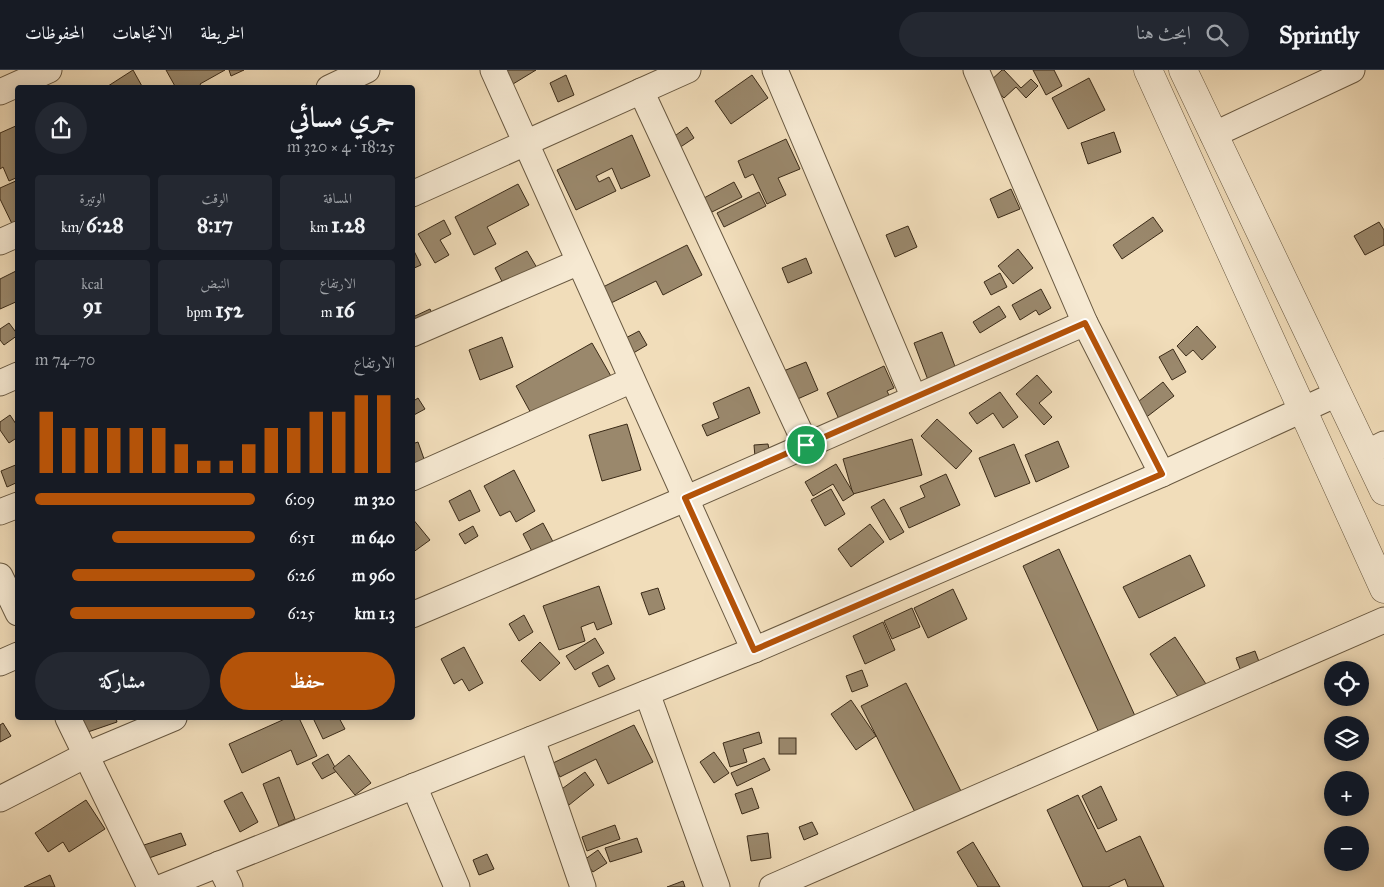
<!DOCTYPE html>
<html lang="ar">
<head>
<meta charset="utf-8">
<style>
  :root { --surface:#171b24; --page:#242831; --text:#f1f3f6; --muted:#9ea1a6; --line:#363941; --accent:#b45309 }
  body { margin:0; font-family:"IM FELL Great Primer",Amiri,serif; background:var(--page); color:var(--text); direction:rtl; height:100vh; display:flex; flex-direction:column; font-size:19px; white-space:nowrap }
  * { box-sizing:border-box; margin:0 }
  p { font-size:16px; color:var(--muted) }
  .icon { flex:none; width:28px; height:28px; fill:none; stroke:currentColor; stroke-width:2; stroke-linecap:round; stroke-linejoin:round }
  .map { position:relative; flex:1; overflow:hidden; direction:ltr }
  .details { position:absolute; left:15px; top:15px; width:400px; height:635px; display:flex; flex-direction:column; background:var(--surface); border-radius:5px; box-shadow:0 2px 12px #0003; direction:rtl }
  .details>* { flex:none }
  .tools { position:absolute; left:1324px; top:591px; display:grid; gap:10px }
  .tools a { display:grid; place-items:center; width:45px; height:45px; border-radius:50%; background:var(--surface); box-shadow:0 2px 12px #0003; font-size:25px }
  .pin { position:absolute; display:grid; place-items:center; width:42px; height:42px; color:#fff; margin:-21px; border:2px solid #fff; border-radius:50%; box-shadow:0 1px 5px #0007 }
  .round { display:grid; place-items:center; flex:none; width:52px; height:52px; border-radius:26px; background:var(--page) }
  .overview { display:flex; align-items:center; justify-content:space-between; height:85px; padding:0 20px }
  h1 { font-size:28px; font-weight:800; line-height:38px }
  .metrics { display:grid; grid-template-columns:repeat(3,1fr); gap:8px; height:85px; padding:5px 20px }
  .metrics div { display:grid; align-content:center; border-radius:5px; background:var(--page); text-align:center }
  .metrics b { font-size:21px; font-weight:800 }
  .metrics small { font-size:14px; font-weight:400 }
  .metrics p { font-size:14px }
  .chart { height:140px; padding:10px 20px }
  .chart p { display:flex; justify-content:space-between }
  .chart svg { width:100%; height:90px; margin-top:5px; stroke:var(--accent); stroke-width:6 }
  .cta { display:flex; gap:10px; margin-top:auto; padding:10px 20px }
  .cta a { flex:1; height:58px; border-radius:30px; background:var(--accent); color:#fff; font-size:20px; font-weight:800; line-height:58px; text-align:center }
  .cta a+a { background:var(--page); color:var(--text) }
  ul { padding:0 20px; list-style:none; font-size:16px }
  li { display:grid; grid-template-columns:80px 60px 1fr; align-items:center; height:38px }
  li i { height:12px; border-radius:6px; background:var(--accent) }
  header { display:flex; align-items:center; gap:30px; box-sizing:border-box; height:70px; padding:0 25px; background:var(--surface); border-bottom:1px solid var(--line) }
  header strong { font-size:24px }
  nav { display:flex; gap:28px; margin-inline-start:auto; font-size:18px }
  .search { width:350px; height:45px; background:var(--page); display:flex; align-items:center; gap:12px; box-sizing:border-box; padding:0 18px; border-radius:28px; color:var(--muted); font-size:19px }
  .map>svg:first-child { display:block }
</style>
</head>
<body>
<header>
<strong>Sprintly</strong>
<div class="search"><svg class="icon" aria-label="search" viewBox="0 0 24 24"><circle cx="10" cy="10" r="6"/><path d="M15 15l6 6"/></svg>ابحث هنا</div>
<nav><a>الخريطة</a><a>الاتجاهات</a><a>المحفوظات</a></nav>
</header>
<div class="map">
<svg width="1384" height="817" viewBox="0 0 1384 817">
  <rect width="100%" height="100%" fill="#f1ddba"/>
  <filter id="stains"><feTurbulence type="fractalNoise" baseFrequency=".004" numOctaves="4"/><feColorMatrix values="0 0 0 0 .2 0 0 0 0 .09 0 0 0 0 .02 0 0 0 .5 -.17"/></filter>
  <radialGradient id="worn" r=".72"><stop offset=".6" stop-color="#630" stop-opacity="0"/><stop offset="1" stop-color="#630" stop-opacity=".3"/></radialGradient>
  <g fill="#9a886c" stroke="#3b2b18">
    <path d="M133,0L143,18H105Z"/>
    <path d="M166,0H225L200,14L202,18H176Z"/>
    <path d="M229,0H244L231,6Z"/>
    <path d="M505,0H536L513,14Z"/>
    <path d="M1002,0H1004L1021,18L1031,9L1038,16L1026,28L1016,17L1004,28L989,12Z"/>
    <path d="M1033,0H1054L1062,16L1046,25Z"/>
    <path d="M566,5L574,25L558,32L550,13Z"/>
    <path d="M752,5L768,28L731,54L715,31Z"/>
    <path d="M1089,8L1105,40L1068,59L1052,28Z"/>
    <path d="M18,55V107L9,111L3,97L0,99V63Z"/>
    <path d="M687,57L694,68L679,78L672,68Z"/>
    <path d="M1114,62L1121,82L1088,94L1081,73Z"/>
    <path d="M632,65L650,106L621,119L612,98L596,106L599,112L609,107L616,121L576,140L557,100Z"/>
    <path d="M786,69L800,99L778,108L786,125L767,134L753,104L745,108L738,91Z"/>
    <path d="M18,110V161L16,162L0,129V118Z"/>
    <path d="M734,112L742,127L712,142L704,128Z"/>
    <path d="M518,114L529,135L487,157L496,174L474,185L455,147Z"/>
    <path d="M1011,119L1020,139L998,148L990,129Z"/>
    <path d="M759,122L766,136L724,157L717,143Z"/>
    <path d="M1153,147L1163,161L1122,189L1113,175Z"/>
    <path d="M444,150L451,164L440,170L449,185L435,193L418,164Z"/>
    <path d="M1379,152L1384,160V175L1365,185L1354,166Z"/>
    <path d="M908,156L917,177L895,187L886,165Z"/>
    <path d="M687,175L702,205L663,225L656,211L609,234L601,218Z"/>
    <path d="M412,177L421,195L412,199Z"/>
    <path d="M1018,179L1033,198L1013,214L998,196Z"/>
    <path d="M527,181L540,203L507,221L495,198Z"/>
    <path d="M806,188L812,203L788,213L782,198Z"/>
    <path d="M18,200V231L0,239V209Z"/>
    <path d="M1000,203L1007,217L991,225L984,212Z"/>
    <path d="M1041,219L1051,238L1039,245L1036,240L1020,250L1012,235Z"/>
    <path d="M999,236L1006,247L980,263L973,252Z"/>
    <path d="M430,239L437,256L420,264L413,247Z"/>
    <path d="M9,253L18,265L4,275L0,270V259Z"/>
    <path d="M1197,256L1216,277L1202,290L1193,280L1186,286L1177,276Z"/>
    <path d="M639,261L647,275L630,285L622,270Z"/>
    <path d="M942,262L959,307L931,318L914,273Z"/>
    <path d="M502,267L513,297L480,310L469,280Z"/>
    <path d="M592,273L616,315L538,356L516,316Z"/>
    <path d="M1173,279L1186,302L1172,310L1159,287Z"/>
    <path d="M806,292L818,320L793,331L781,302Z"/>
    <path d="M884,296L894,318L887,321L894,336L844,360L827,323Z"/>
    <path d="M1037,305L1052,322L1039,333L1052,347L1044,355L1016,324Z"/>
    <path d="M1163,312L1174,326L1144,349L1134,335Z"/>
    <path d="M749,317L760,343L707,366L702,355L719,348L713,333Z"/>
    <path d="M1000,322L1018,347L1003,358L993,343L977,354L969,343Z"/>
    <path d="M418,328L425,339L412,346V332Z"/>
    <path d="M10,345L18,357V367L9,373L0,360V352Z"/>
    <path d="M937,349L972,381L956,399L921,366Z"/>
    <path d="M627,354L641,400L602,411L589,365Z"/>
    <path d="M912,369L922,405L853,424L843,389Z"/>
    <path d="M1058,371L1069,397L1036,412L1025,385Z"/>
    <path d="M418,372L429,403L412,409V374Z"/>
    <path d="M768,374L770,385L755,387L754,375Z"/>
    <path d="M1014,374L1030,413L995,427L979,388Z"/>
    <path d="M18,394V412L7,417L1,401Z"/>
    <path d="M836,394L854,424L843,431L833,414L813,426L805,412Z"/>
    <path d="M514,400L535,441L516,452L510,441L500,446L484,416Z"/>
    <path d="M946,404L960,435L909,458L900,438L925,427L920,416Z"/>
    <path d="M831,419L845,444L825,456L811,430Z"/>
    <path d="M470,420L480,441L459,451L449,431Z"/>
    <path d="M884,429L904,462L890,470L871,437Z"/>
    <path d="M412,448L430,470L412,483Z"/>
    <path d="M543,453L559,483L538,493L523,464Z"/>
    <path d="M870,454L884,472L851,497L838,479Z"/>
    <path d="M473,456L478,466L465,474L459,464Z"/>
    <path d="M1059,479L1136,648L1100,665L1023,496Z"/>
    <path d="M1190,485L1205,516L1139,548L1123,517Z"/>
    <path d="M599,516L612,554L597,560L594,552L581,557L585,571L559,580L543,536Z"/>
    <path d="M658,518L665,539L649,545L641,523Z"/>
    <path d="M953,519L967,549L928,568L914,538Z"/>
    <path d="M912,538L920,557L892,569L884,551Z"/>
    <path d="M524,545L533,562L519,571L509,554Z"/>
    <path d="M883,552L895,580L865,594L853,566Z"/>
    <path d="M1175,567L1206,614L1181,631L1150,584Z"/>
    <path d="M595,568L604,583L575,600L566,586Z"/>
    <path d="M540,572L560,593L540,611L521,591Z"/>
    <path d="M464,577L483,613L469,621L462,609L454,614L441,589Z"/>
    <path d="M1255,581L1261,597L1242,604L1236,588Z"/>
    <path d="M608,595L615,609L599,617L592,603Z"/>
    <path d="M862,600L868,616L852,622L846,606Z"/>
    <path d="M906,613L964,727L919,750L861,636Z"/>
    <path d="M851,630L876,666L856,680L831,644Z"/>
    <path d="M84,648H116L117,652L85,663L80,649Z"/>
    <path d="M287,648H299L317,686L297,695L291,680L242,703L229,674Z"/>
    <path d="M313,648H339L345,659L323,669Z"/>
    <path d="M3,653L11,666L0,672V655Z"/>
    <path d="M634,655L653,692L608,714L596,689L560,707L553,693Z"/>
    <path d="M759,662L762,673L743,679L747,692L730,697L723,673Z"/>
    <rect x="779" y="668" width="17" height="16"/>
    <path d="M714,682L729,703L714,713L700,692Z"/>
    <path d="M328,684L337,701L322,709L312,693Z"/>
    <path d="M349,685L371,713L355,725L333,698Z"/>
    <path d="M764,688L770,700L737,716L731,703Z"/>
    <path d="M585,702L594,715L569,735L559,721Z"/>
    <path d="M279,707L295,749L279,756L263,714Z"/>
    <path d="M1101,716L1117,750L1098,759L1082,726Z"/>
    <path d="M752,718L759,738L742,744L735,724Z"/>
    <path d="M242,722L258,752L240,762L224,731Z"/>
    <path d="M1078,725L1106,782L1140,766L1164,817H1128L1125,809L1108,817H1083L1047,740Z"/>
    <path d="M86,730L105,759L69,782L63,772L48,782L35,763Z"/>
    <path d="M812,752L818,764L804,770L799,757Z"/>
    <path d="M615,755L620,769L587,781L582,767Z"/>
    <path d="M181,763L186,775L149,788L144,775Z"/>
    <path d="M768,763L771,788L751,791L747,766Z"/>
    <path d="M637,768L642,782L610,792L605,778Z"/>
    <path d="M973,772L1000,817H978L957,782Z"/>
    <path d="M598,780L607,793L593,802L584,790Z"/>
    <path d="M487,784L494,799L479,805L473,790Z"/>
    <path d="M50,805L55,817H24Z"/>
    <path d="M683,811L685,817H667Z"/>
  </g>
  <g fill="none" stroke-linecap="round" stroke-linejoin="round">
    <defs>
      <g id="minor">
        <path d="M493,0L754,580"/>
        <path d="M775,0L914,328"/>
        <path d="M976,0L1085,253L1162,404"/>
        <path d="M329,18L367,0"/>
        <path d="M641,21L806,375"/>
        <path d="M0,22L49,0"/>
        <path d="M1213,65L1352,0"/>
        <path d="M412,124L688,0"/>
        <path d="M0,172L18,164"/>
        <path d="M412,264L579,192"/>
        <path d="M0,313L18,305"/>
        <path d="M1366,383L1384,374"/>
        <path d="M412,408L632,310"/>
        <path d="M0,442L18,435"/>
        <path d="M0,506L18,543"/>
        <path d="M412,545L685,429L1085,253"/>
        <path d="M0,593L18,585"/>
        <path d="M647,623L717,817"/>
        <path d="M68,648L150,817"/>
        <path d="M532,669L583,817"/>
        <path d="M414,716L457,817"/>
        <path d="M0,729L86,685L174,648"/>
        <path d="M219,794L230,817"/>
        <path d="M162,817L754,580L1162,404L1337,324"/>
        <path d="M772,817L1384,550"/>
      </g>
      <g id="tertiary">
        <path d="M1148,0L1384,519"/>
        <path d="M1183,0L1384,421"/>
      </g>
    </defs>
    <use href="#minor" stroke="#685840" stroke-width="27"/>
    <use href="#tertiary" stroke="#685840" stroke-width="29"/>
    <use href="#minor" stroke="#f6e9d2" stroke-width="25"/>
    <use href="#tertiary" stroke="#f6e9d2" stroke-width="28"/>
  </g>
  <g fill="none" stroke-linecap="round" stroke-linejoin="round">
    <defs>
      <path id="route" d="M1085,253L1162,404L754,580L685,428Z"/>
    </defs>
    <use href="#route" stroke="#fff" stroke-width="10"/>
    <use href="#route" stroke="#b45309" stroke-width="6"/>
  </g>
  <rect width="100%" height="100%" filter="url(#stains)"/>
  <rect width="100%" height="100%" fill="url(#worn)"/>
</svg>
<div class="tools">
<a><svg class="icon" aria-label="locate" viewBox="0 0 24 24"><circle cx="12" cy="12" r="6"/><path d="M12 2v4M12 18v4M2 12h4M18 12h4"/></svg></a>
<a><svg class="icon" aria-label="layers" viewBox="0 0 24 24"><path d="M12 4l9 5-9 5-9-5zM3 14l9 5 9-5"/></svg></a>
<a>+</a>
<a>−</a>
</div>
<div class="pin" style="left:806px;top:375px;background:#1e9e55"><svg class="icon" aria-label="arrive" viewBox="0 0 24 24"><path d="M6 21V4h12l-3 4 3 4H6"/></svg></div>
<section class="details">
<div class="overview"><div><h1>جري مسائي</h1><p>18:25 · 4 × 320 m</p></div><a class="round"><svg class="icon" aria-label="share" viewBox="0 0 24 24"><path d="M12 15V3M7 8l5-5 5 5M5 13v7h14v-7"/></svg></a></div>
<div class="metrics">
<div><p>المسافة</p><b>1.28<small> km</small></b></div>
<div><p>الوقت</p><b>8:17</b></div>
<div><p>الوتيرة</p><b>6:28<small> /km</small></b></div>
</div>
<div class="metrics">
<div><p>الارتفاع</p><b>16<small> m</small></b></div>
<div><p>النبض</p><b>152<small> bpm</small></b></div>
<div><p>kcal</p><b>91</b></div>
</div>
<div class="chart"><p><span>الارتفاع</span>70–74 m</p>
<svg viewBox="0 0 160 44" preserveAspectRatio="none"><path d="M5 44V14M15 44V22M25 44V22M35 44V22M45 44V22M55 44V22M65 44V30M75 44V38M85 44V38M95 44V30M105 44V22M115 44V22M125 44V14M135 44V14M145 44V6M155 44V6"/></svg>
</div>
<ul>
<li><b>320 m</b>6:09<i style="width:100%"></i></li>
<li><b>640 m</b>6:51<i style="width:65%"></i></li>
<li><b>960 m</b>6:26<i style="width:83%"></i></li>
<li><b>1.3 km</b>6:25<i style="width:84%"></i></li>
</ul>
<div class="cta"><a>حفظ</a><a>مشاركة</a></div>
</section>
</div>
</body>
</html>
